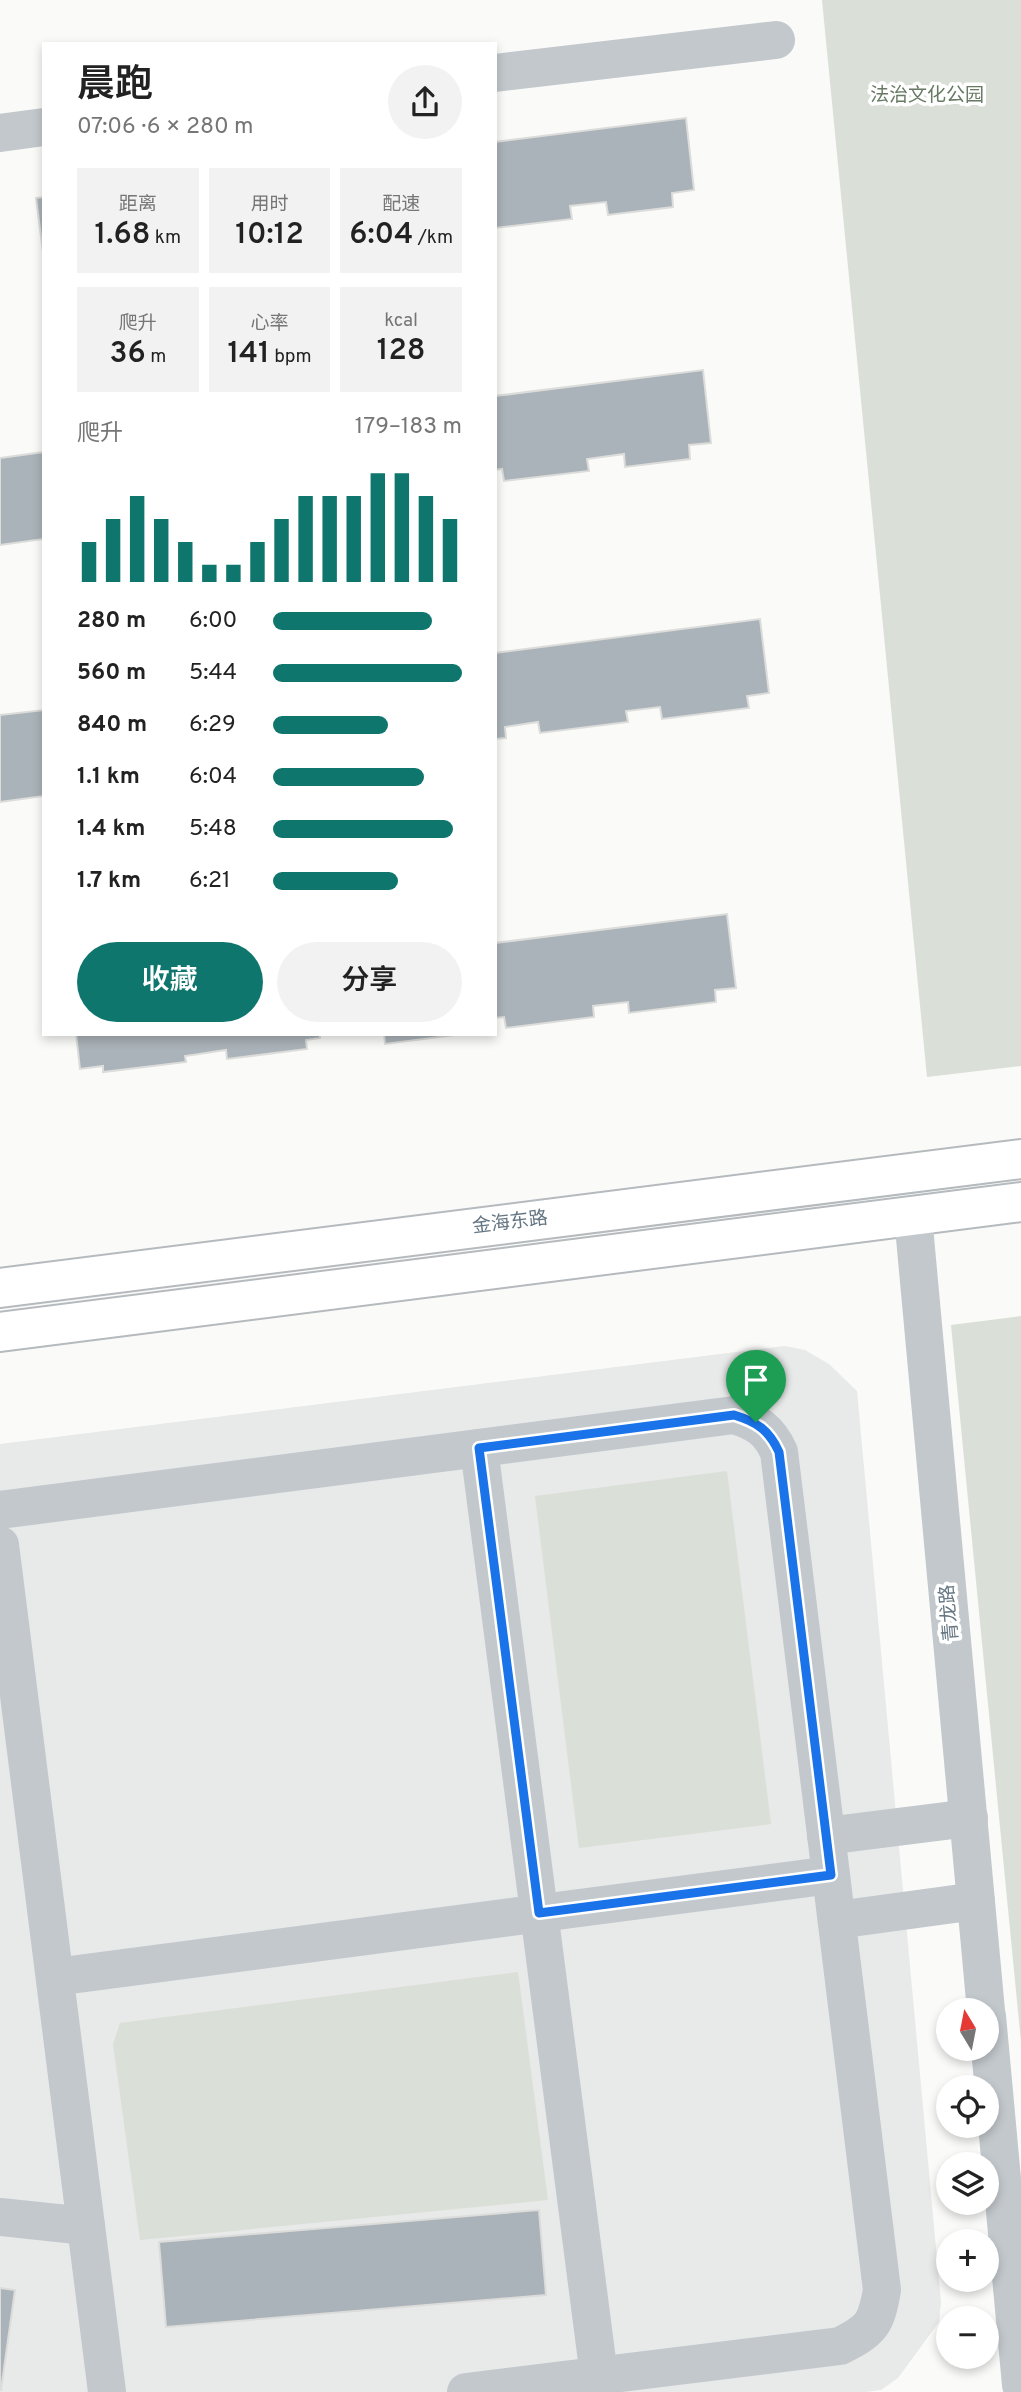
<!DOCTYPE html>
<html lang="zh">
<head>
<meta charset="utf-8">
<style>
  :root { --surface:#fff; --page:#f2f2f2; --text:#222; --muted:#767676; --accent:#0f766e }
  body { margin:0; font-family:Overpass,"Noto Sans SC",sans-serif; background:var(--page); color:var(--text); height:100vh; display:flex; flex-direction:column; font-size:26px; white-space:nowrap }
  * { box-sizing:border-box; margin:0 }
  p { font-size:23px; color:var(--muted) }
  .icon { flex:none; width:38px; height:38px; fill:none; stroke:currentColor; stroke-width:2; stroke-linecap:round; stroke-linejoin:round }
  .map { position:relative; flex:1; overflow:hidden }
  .drawer { position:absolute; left:42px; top:42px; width:455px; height:994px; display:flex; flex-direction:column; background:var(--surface); border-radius:0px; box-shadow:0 4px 10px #0003 }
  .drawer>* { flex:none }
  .needle { width:46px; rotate:350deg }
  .tools { position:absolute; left:936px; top:1998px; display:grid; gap:14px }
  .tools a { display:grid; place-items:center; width:63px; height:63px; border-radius:50%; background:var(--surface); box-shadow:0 4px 10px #0003; font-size:35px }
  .pin { position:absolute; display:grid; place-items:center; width:60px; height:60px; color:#fff; margin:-72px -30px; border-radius:50% 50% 50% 0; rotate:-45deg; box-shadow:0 0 7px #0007 }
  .pin .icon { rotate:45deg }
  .round { display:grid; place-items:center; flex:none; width:74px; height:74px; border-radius:37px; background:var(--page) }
  .overview { display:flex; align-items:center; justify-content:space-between; height:119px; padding:0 35px }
  h1 { font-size:38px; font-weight:600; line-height:52px }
  .stats { display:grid; grid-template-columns:repeat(3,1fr); gap:10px; height:119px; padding:7px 35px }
  .stats div { display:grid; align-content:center; border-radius:0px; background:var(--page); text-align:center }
  .stats b { font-size:30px; font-weight:600 }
  .stats small { font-size:19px; font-weight:400 }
  .stats p { font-size:19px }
  .chart { height:196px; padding:14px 35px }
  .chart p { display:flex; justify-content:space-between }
  .chart svg { width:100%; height:126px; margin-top:7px; stroke:var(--accent); stroke-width:6 }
  .action { display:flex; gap:14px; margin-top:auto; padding:14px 35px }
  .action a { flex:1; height:80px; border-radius:42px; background:var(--accent); color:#fff; font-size:28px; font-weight:600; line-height:80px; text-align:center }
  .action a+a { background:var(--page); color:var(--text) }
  ul { padding:0 35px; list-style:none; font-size:23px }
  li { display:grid; grid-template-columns:112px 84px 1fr; align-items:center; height:52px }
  li i { height:18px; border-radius:9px; background:var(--accent) }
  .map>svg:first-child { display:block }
</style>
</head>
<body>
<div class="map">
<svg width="1021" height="2392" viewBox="0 0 1021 2392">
  <rect width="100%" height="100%" fill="#fafaf8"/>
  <path fill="#e8e9e9" d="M785,1346L805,1350L829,1364L857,1391L941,2302L939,2322L898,2378L881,2390L866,2392H0V1444Z"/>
  <g fill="#dadfd7">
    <path d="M822,0H1021V1066L927,1077Z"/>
    <path d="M1021,1316V2042L951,1325Z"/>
    <path d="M727,1471L771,1824L579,1848L535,1496Z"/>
    <path d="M518,1972L548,2200L140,2240L113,2044L120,2023Z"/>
  </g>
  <g fill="#aab3b9" stroke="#dcdcda" stroke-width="2">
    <path d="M686,118L694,190L672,193L673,207L608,215L606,202L570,206L572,219L495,228V142Z"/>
    <path d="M44,197V260L36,198Z"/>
    <path d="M703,370L711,443L689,445L690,459L625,467L624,454L587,459L589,471L504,481L502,469L495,470V396Z"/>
    <path d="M44,452V539L0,545V458Z"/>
    <path d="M760,619L769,693L747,696L749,708L662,719L660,707L626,711L628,722L540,733L538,722L505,727L506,738L495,739V653Z"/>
    <path d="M44,710V796L0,802V715Z"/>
    <path d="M727,914L736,988L715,990L716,1002L629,1013L628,1002L593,1006L594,1017L506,1028L504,1017L495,1018V943Z"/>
    <path d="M76,1034H320V1038L306,1040L307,1049L227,1059L226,1050L185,1056L186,1062L103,1072V1066L80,1069Z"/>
    <path d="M384,1034H463L385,1044Z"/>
    <path d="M539,2210L546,2295L166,2327L159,2242Z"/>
    <path d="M0,2288L15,2290L1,2390H0Z"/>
  </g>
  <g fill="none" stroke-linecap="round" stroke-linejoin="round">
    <defs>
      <g id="major">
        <path d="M0,1288L1021,1159"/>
        <path d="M0,1332L1021,1202"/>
      </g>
    </defs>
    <use href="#major" stroke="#b5babe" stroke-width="42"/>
    <g stroke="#c3c8cc" stroke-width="38">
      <path d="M495,73L776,40"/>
      <path d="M0,133L44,127"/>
      <path d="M913,1216L986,2011"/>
      <path d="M479,1448L599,2376"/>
      <path d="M0,1510L734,1415C757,1422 769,1430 779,1452L882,2290C876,2324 872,2330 840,2346L466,2392"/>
      <path d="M0,1545L107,2392"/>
      <path d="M826,1836L969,1818"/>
      <path d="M837,1920L976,1901"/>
      <path d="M55,1977L831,1875"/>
      <path d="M987,2016L1021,2385"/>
      <path d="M0,2217L86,2226"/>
    </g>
    <use href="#major" stroke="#fff" stroke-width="38"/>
  </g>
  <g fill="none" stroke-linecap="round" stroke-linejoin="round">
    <defs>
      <path id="route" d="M734,1415C757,1422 769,1430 779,1452L831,1875L539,1913L479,1448Z"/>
    </defs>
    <use href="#route" stroke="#fff" stroke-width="14"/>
    <use href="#route" stroke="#1a73e8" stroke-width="9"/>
  </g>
  <g text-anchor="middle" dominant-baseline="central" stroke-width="7" stroke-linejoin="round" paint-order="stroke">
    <g font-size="19" fill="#687a64" stroke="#fff">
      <text x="927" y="96">法治文化公园</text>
    </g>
    <g font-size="19" fill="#657683" stroke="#fff">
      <text transform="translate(510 1223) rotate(-7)">金海东路</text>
      <text transform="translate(950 1613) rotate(-95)">青龙路</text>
    </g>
  </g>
</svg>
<div class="tools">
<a><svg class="needle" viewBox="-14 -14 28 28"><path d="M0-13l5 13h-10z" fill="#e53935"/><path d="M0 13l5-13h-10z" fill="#767676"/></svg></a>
<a><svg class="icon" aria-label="locate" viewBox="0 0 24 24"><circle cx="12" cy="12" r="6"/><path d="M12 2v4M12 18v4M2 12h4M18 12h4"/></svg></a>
<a><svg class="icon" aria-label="layers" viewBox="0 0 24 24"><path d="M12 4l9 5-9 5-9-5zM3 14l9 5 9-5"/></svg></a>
<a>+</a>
<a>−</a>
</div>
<div class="pin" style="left:756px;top:1422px;background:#1e9e55"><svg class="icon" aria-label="arrive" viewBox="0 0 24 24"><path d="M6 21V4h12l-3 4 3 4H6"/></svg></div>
<section class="drawer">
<div class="overview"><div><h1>晨跑</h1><p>07:06 · 6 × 280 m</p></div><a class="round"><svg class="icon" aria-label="share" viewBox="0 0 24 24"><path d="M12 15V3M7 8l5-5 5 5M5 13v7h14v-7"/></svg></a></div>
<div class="stats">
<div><p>距离</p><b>1.68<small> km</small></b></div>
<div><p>用时</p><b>10:12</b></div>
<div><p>配速</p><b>6:04<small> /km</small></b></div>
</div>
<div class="stats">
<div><p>爬升</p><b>36<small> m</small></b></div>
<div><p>心率</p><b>141<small> bpm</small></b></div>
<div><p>kcal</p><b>128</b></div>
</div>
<div class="chart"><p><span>爬升</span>179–183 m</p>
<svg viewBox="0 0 160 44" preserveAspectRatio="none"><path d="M5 44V30M15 44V22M25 44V14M35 44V22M45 44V30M55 44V38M65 44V38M75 44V30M85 44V22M95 44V14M105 44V14M115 44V14M125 44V6M135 44V6M145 44V14M155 44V22"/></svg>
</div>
<ul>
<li><b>280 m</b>6:00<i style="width:84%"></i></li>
<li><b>560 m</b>5:44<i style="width:100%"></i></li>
<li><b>840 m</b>6:29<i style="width:61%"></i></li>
<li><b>1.1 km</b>6:04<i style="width:80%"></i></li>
<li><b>1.4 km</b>5:48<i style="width:95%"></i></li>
<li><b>1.7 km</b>6:21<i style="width:66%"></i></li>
</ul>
<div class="action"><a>收藏</a><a>分享</a></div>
</section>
</div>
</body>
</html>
